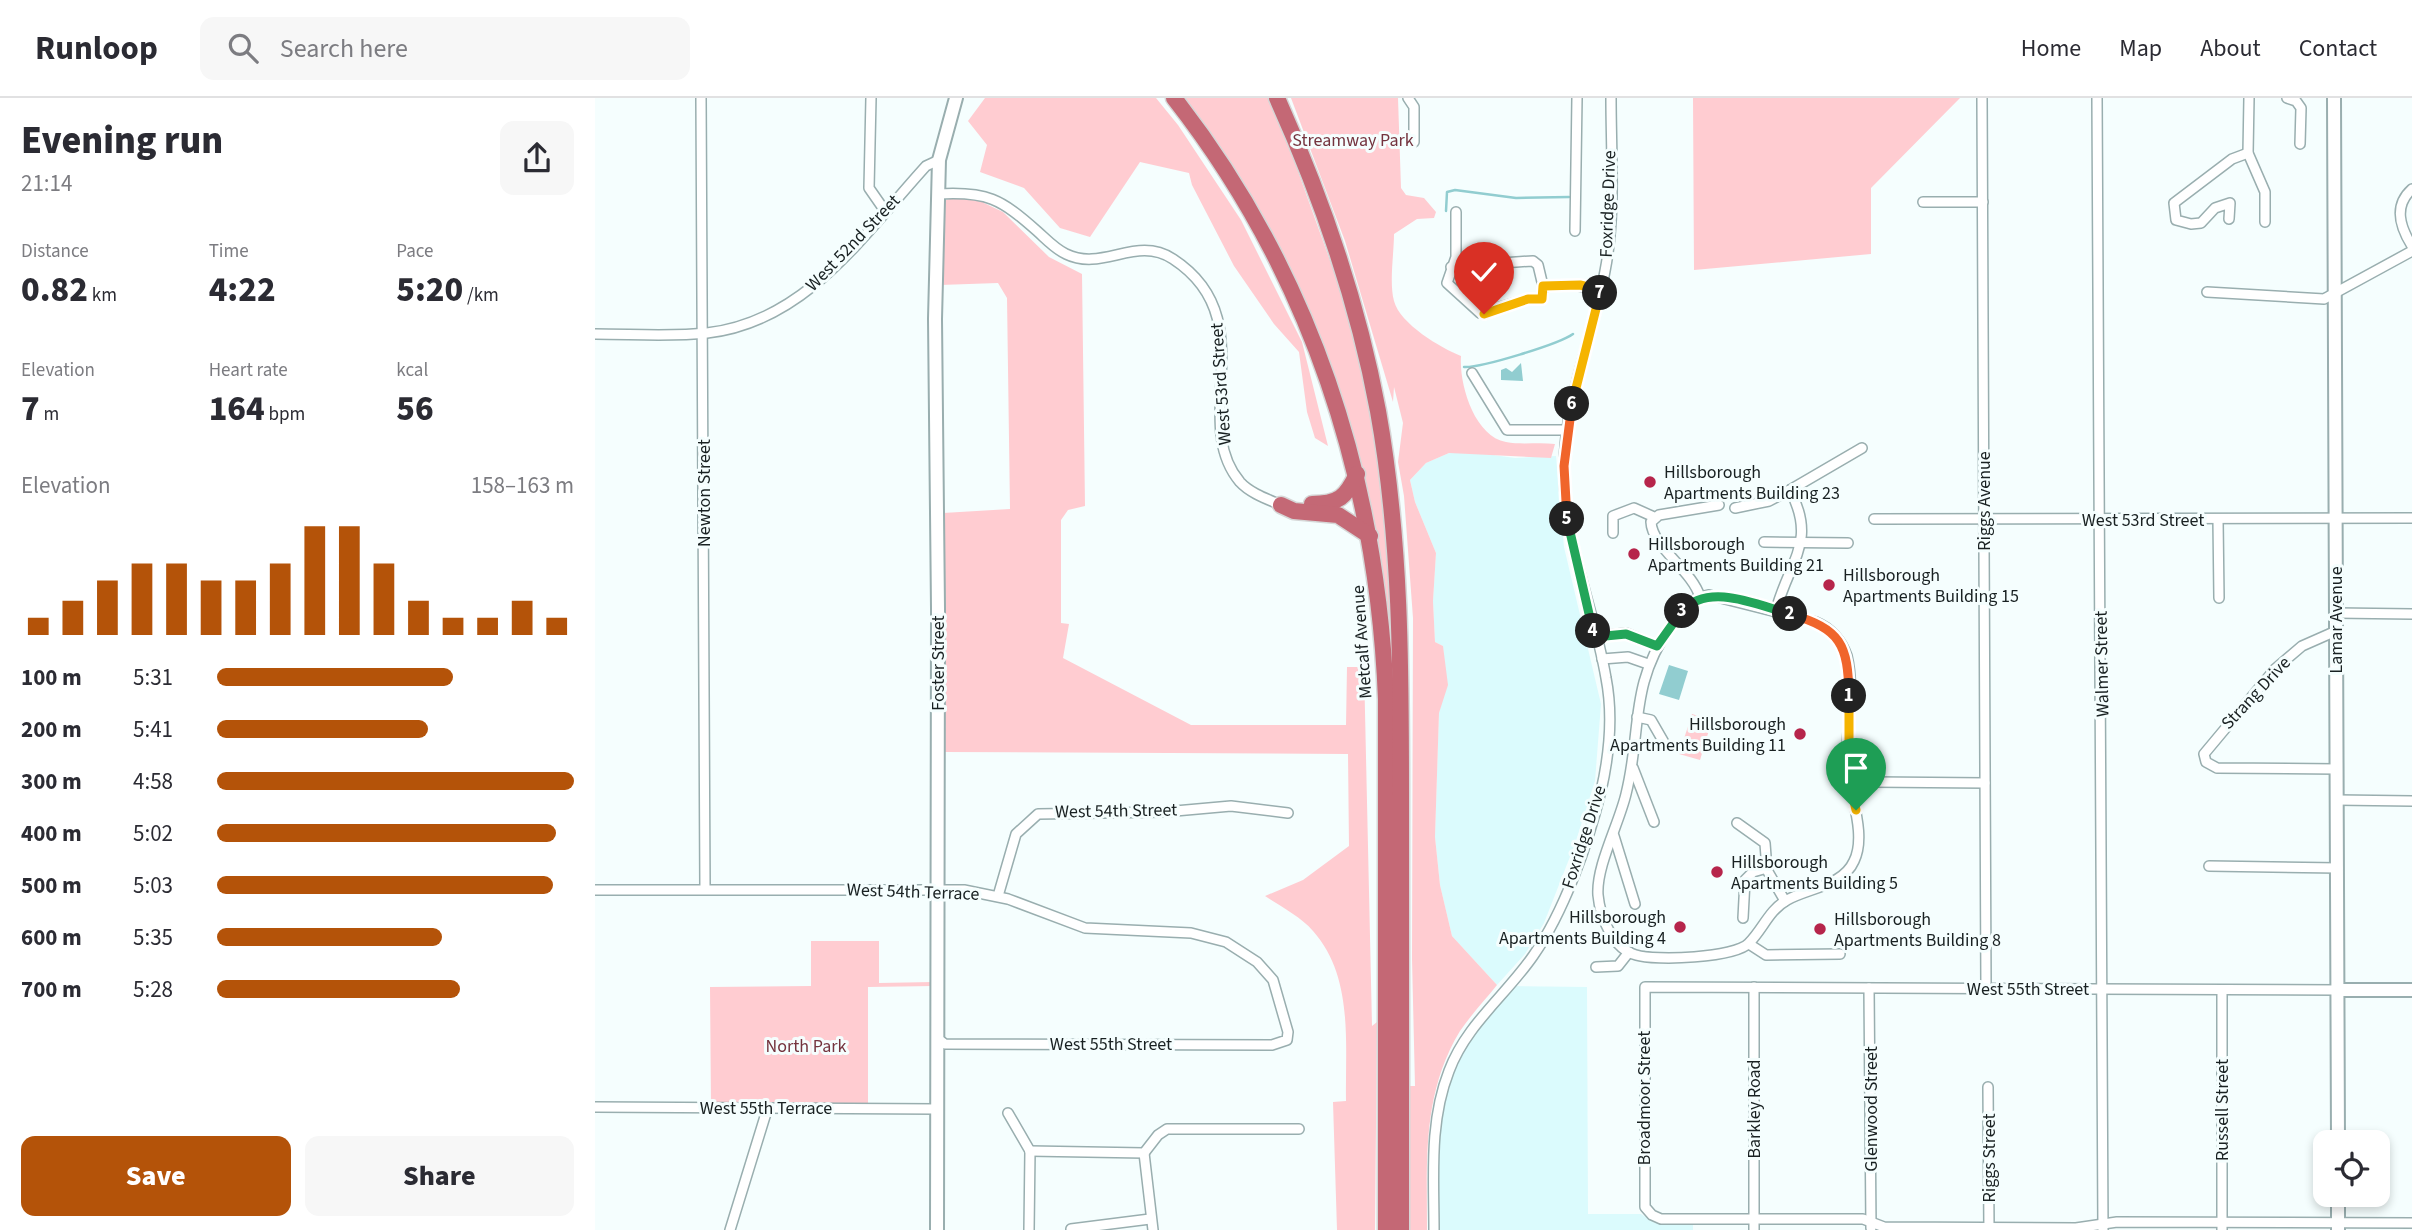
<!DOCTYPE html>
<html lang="en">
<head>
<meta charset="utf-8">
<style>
  :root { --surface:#fff; --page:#f7f7f7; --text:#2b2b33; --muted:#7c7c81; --line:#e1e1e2; --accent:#b45309 }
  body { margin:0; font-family:"Source Sans 3",sans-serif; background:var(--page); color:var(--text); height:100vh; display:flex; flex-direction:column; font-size:26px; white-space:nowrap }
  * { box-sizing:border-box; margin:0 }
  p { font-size:23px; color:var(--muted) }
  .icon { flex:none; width:38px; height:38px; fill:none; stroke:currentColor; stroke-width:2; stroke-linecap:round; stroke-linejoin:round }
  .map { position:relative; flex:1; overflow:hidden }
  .side { display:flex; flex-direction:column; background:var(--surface); width:595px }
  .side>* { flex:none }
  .buttons { position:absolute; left:1718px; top:1032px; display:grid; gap:14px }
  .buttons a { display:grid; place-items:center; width:77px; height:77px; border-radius:14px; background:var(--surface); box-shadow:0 4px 10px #0003; font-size:35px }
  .pin { position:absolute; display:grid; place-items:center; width:60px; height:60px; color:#fff; margin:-72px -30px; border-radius:50% 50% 50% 0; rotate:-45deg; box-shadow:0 0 7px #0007 }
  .pin .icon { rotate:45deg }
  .km { position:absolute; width:35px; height:35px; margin:-18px; border-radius:50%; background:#222; color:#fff; font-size:19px; line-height:35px; text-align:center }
  .round { display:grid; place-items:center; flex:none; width:74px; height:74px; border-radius:14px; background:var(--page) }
  .head { display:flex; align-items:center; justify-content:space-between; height:119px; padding:0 21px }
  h1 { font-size:38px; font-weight:800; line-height:52px }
  .metrics { display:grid; grid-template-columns:repeat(3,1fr); gap:10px; height:119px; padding:7px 21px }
  .metrics div { display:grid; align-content:center }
  .metrics b { font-size:35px; font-weight:800 }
  .metrics small { font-size:19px; font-weight:400 }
  .metrics p { font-size:19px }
  .chart { height:196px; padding:14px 21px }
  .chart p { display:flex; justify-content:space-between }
  .chart svg { width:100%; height:126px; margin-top:7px; stroke:var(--accent); stroke-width:6 }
  .action { display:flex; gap:14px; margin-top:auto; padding:14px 21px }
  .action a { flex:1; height:80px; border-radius:14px; background:var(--accent); color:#fff; font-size:28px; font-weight:800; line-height:80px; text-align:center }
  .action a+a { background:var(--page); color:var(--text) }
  ul { padding:0 21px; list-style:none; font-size:23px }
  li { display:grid; grid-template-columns:112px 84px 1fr; align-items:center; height:52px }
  li i { height:18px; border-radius:9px; background:var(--accent) }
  header { display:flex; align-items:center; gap:42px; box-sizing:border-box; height:98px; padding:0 35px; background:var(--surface); border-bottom:2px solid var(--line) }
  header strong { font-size:33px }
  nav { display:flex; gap:38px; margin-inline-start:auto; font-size:24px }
  .search { width:490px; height:63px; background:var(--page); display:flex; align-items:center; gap:18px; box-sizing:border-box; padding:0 24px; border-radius:14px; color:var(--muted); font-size:26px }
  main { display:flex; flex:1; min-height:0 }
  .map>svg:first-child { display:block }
</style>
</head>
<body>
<header>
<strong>Runloop</strong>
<div class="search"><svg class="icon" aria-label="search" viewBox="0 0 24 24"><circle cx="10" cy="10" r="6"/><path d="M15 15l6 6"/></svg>Search here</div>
<nav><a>Home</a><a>Map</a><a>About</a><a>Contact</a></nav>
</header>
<main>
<section class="side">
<div class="head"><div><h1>Evening run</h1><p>21:14</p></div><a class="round"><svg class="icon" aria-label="share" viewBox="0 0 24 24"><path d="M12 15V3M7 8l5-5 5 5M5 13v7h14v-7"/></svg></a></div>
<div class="metrics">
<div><p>Distance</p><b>0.82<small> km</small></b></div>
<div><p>Time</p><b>4:22</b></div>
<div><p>Pace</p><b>5:20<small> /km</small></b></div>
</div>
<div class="metrics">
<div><p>Elevation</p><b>7<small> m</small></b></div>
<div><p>Heart rate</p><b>164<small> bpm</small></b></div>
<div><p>kcal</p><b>56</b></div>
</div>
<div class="chart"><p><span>Elevation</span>158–163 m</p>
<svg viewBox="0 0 160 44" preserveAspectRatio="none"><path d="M5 44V38M15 44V32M25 44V25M35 44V19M45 44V19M55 44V25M65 44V25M75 44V19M85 44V6M95 44V6M105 44V19M115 44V32M125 44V38M135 44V38M145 44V32M155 44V38"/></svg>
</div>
<ul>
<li><b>100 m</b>5:31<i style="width:66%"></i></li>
<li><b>200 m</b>5:41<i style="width:59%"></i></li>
<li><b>300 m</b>4:58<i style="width:100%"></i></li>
<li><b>400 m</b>5:02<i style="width:95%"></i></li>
<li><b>500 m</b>5:03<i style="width:94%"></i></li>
<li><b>600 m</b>5:35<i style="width:63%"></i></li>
<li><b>700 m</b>5:28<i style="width:68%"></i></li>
</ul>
<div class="action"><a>Save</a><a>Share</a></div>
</section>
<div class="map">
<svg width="1817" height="1132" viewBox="0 0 1817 1132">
  <rect width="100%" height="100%" fill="#f5fefe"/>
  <g fill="#dbfbfd">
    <path d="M876,354L920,360L961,358L969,449L1006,606L1000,683L980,746L949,825L930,856L902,887L857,838L845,787L840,739L844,615L850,590L848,548L840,544L838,503L841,455L820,404L815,382L831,365L854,355Z"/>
    <path d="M915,888L992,889L993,1116H1046L1060,1125H1098V1132H842V1037L856,973L874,939Z"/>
  </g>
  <g fill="#ffccd1">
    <path d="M390,0H561L583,27L646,122L707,244L733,348L720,340L712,314L704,254L679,226L639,168L597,87L594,75L545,64L495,139L465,130L429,90L385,74L392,47L373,23Z"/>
    <path d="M586,0H673L700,65L756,221L782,342L798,501L801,1026L792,540L722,238Z"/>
    <path d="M696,0H803L806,90L811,97L829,100L841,114L839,120L822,121L799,136C799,156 794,184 799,203C805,226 846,250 866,258C864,286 879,338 911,344C926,347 944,344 960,346L956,360L854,355L831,365L815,382L820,404L841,455L838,503L840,544L848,548L853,587L844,615L840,739L845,787L857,838L902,887C890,902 876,917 865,933C827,996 832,1062 832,1132H814L812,988H820L817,861L818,520L809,398L803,364L808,325L799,289L798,304L750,143Z"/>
    <path d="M1098,0H1365L1276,90V156L1099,172Z"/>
    <path d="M358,100L388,102L389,105L408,114L454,159L487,176L490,408L473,412L466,422V525L474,526L468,560L596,627H751L752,569H769L777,928L782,924L780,1132H742L738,1004L751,1003C750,946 759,879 718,833C705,818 686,809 670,798L708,782L754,748L753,656L349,654L348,415L415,411L412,200L403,185L345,187L348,103Z"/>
    <path d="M1097,616L1117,622L1105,662L1084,656Z"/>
    <path d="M216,843H284V885L338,884V888L273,889V1007H116L115,889L216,888Z"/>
  </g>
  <g fill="#91cdd0">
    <path d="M926,265L928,283L906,282V272L911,270L917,274Z"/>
    <path d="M1074,567L1093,573L1084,602L1064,596Z"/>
  </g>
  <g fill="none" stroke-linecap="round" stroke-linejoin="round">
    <g stroke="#91cdd0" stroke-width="2.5">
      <path d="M851,113L852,94L860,92L921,100L974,99"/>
      <path d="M869,269C886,270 964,246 978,236"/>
    </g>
    <defs>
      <g id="street">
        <path d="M106,0L110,791"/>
        <path d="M276,0L274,90L290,113"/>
        <path d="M813,0L819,9V44"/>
        <path d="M1387,0L1391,891"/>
        <path d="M1502,0L1508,1132"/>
        <path d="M1654,0L1653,55L1670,94V124"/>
        <path d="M1692,0L1701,3L1706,10L1705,46"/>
        <path d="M1817,91C1798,108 1805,129 1817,148"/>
        <path d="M343,96C392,93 406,101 442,133C451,141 460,151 471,156C508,174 541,137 578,161C670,221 593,323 645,384C655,395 672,401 686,407"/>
        <path d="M1328,104H1388"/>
        <path d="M861,114V159L852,185L885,215L933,201H947L948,188H984L1006,192"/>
        <path d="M1634,121L1635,105L1620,110L1606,125L1596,126L1581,122L1579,105L1637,61L1653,55"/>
        <path d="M980,133L982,0"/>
        <path d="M856,169C885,169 909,164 938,163L943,167L948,188"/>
        <path d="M1612,194L1729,201L1817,153"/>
        <path d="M0,236C37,236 75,239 112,235C211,224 269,136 331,68L344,62"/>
        <path d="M877,275L912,332H972"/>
        <path d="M1140,410L1174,403L1195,392"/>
        <path d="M1279,421L1817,420"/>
        <path d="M1623,422L1624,500"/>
        <path d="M1018,435V418L1039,410L1059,419"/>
        <path d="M1169,444L1253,445"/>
        <path d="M1114,497L1221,524C1236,530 1247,543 1252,558C1262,599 1246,645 1255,685C1259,708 1270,741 1259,763C1248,788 1213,790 1192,802C1174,812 1168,831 1154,845C1140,860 1060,863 1041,857C1018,851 1005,819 1003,797C1001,768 1024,726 1031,696C1047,632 1034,588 1075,529C1085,514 1095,500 1114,497Z"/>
        <path d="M1105,499C1097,472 1057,449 1056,424L1064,417L1124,407"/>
        <path d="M1181,512C1195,461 1222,444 1195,392L1267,350"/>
        <path d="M1741,515L1817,516"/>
        <path d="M1741,533L1707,548L1680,571L1609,656L1611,664L1622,670L1742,671"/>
        <path d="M1000,539L1031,535L1062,548"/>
        <path d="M1007,561L1033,559L1053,566"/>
        <path d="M1042,619L1056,622L1071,648"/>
        <path d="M1038,670L1059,724"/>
        <path d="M1279,684L1390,685"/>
        <path d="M1742,702L1817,703"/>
        <path d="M1142,725L1170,745L1172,772L1190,803"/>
        <path d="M1019,738L1040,806"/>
        <path d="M1614,768L1743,770"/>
        <path d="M0,792H369L413,801L490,830L596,835L631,844L662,864L678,882L693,934L692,942L677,947L350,946L342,940"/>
        <path d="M403,798L421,736L443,716L569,714L636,708L693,715"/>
        <path d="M1148,820L1150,782L1158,774L1172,770"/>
        <path d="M1154,846L1171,857L1245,856"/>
        <path d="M1001,869L1023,868L1034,854"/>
        <path d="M1159,889V1132"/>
        <path d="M1274,890L1276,1130"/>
        <path d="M1744,892L1050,889V1109L1057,1117L1066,1121H1268L1289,1129L1481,1130L1522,1124L1817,1125"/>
        <path d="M1393,989L1394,1132"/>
        <path d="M0,1009L341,1011"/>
        <path d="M413,1015L435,1053"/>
        <path d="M435,1053L549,1055L563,1037L572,1031H704"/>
        <path d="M549,1055L558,1132"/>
        <path d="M476,1131L555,1121"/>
        <path d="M135,1132L172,1012"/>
        <path d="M434,1132L435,1053"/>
        <path d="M839,1132C839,1078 834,1024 854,973C871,927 911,897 938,858C969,814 993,746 1006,693C1014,658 1018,616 1011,580C999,509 969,445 969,371C969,302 998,239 1010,173C1021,117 1016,57 1016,0"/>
        <path d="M1627,1132V892"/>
      </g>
      <g id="secondary">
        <path d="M1739,0L1743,1045"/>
        <path d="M1744,892H1817"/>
        <path d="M342,1132L343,511L340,221L344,62L361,0"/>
        <path d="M1743,1132V1097"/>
      </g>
      <g id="highway">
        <path d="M579,0C716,175 782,381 791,601V1132"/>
        <path d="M682,0C727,100 763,205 783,313C807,446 806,581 806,716C806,855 806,993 806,1132"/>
        <path d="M717,406C744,406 751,399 762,376"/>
        <path d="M686,407L699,413L743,417L775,438"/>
      </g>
    </defs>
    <use href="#street" stroke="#99aeaf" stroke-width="12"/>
    <use href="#secondary" stroke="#99aeaf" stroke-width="16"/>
    <use href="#highway" stroke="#d6d7d7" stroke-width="19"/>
    <use href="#street" stroke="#fff" stroke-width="9"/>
    <use href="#secondary" stroke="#fff" stroke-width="12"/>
    <use href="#highway" stroke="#c46875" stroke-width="16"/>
  </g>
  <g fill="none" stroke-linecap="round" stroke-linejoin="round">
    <defs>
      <path id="split-1" d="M1254,598V681L1261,712"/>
      <path id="split-2" d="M1195,516C1246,531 1253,546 1254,598"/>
      <path id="split-3" d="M1087,513C1114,484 1162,507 1195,516"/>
      <path id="split-4" d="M998,533L1000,539L1031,536L1062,548L1087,513"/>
      <path id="split-5" d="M972,421L998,533"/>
      <path id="split-6" d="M972,421L969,368L977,306"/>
      <path id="split-7" d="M977,306L1005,195"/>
      <path id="split-8" d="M889,216L933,201H947L948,188L985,187L1006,192L1005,195"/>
    </defs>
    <use href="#split-1" stroke="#fff" stroke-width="14"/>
    <use href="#split-2" stroke="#fff" stroke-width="14"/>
    <use href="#split-3" stroke="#fff" stroke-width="14"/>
    <use href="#split-4" stroke="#fff" stroke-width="14"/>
    <use href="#split-5" stroke="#fff" stroke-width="14"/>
    <use href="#split-6" stroke="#fff" stroke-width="14"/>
    <use href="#split-7" stroke="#fff" stroke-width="14"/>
    <use href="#split-8" stroke="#fff" stroke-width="14"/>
    <use href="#split-1" stroke="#f5b400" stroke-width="9"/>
    <use href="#split-2" stroke="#f0652b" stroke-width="9"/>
    <use href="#split-3" stroke="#22a559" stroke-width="9"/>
    <use href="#split-4" stroke="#22a559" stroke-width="9"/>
    <use href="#split-5" stroke="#22a559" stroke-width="9"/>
    <use href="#split-6" stroke="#f0652b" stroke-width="9"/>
    <use href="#split-7" stroke="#f5b400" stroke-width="9"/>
    <use href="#split-8" stroke="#f5b400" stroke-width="9"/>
  </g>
  <g fill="#b6254b" stroke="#f5fefe" stroke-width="2.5">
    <circle cx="1055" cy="384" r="7"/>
    <circle cx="1039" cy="456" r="7"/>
    <circle cx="1234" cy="487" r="7"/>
    <circle cx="1205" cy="636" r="7"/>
    <circle cx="1122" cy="774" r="7"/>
    <circle cx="1085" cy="829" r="7"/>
    <circle cx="1225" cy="831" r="7"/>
  </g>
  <g text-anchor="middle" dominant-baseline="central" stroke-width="6" stroke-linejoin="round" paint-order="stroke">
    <g font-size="18" fill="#74333e" stroke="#f5fefe">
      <text x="758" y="42">Streamway Park</text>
      <text x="211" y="948">North Park</text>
    </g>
    <g font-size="18" fill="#192122" stroke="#f5fefe">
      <text transform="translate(1013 106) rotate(-88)">Foxridge Drive</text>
      <text transform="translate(258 145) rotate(-46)">West 52nd Street</text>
      <text transform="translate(626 286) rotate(-94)">West 53rd Street</text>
      <text transform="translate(109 395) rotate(-90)">Newton Street</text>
      <text transform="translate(1389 403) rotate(-90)">Riggs Avenue</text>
      <text x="1548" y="422">West 53rd Street</text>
      <text transform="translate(1741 522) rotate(-90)">Lamar Avenue</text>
      <text transform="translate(767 544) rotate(-94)">Metcalf Avenue</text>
      <text transform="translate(343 565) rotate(-90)">Foster Street</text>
      <text transform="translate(1507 566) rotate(-91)">Walmer Street</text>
      <text transform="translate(1661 595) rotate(-47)">Strang Drive</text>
      <text transform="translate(521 713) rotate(-1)">West 54th Street</text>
      <text transform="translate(989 739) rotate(-72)">Foxridge Drive</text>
      <text transform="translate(318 794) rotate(2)">West 54th Terrace</text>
      <text x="1433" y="891">West 55th Street</text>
      <text x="516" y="946">West 55th Street</text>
      <text transform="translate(1049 1000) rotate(-90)">Broadmoor Street</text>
      <text x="171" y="1010">West 55th Terrace</text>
      <text transform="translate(1159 1011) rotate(-90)">Barkley Road</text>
      <text transform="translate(1276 1011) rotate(-90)">Glenwood Street</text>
      <text transform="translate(1627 1012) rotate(-90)">Russell Street</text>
      <text transform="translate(1394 1060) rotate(-90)">Riggs Street</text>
    </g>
    <g font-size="18" fill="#192122" stroke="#f5fefe" text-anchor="start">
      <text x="1069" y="374">Hillsborough<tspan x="1069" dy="21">Apartments Building 23</tspan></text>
      <text x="1053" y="446">Hillsborough<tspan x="1053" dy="21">Apartments Building 21</tspan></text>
      <text x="1248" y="477">Hillsborough<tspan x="1248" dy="21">Apartments Building 15</tspan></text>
      <text x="1191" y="626" text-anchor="end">Hillsborough<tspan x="1191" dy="21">Apartments Building 11</tspan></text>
      <text x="1136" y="764">Hillsborough<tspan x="1136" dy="21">Apartments Building 5</tspan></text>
      <text x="1071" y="819" text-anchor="end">Hillsborough<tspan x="1071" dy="21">Apartments Building 4</tspan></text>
      <text x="1239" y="821">Hillsborough<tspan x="1239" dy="21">Apartments Building 8</tspan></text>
    </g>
  </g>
</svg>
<div class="buttons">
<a><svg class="icon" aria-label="locate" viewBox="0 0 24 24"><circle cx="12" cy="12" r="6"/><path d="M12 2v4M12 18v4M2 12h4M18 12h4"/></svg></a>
</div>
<div class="pin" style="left:1261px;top:712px;background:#1e9e55"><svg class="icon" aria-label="arrive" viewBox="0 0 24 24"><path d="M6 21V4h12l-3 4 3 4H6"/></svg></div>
<div class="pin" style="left:889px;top:216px;background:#d93025"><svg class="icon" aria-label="check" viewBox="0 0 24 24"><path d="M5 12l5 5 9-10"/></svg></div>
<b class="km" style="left:1254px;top:598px">1</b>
<b class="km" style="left:1195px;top:516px">2</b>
<b class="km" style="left:1087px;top:513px">3</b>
<b class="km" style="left:998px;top:533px">4</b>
<b class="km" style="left:972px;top:421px">5</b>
<b class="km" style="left:977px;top:306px">6</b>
<b class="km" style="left:1005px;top:195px">7</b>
</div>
</main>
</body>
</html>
